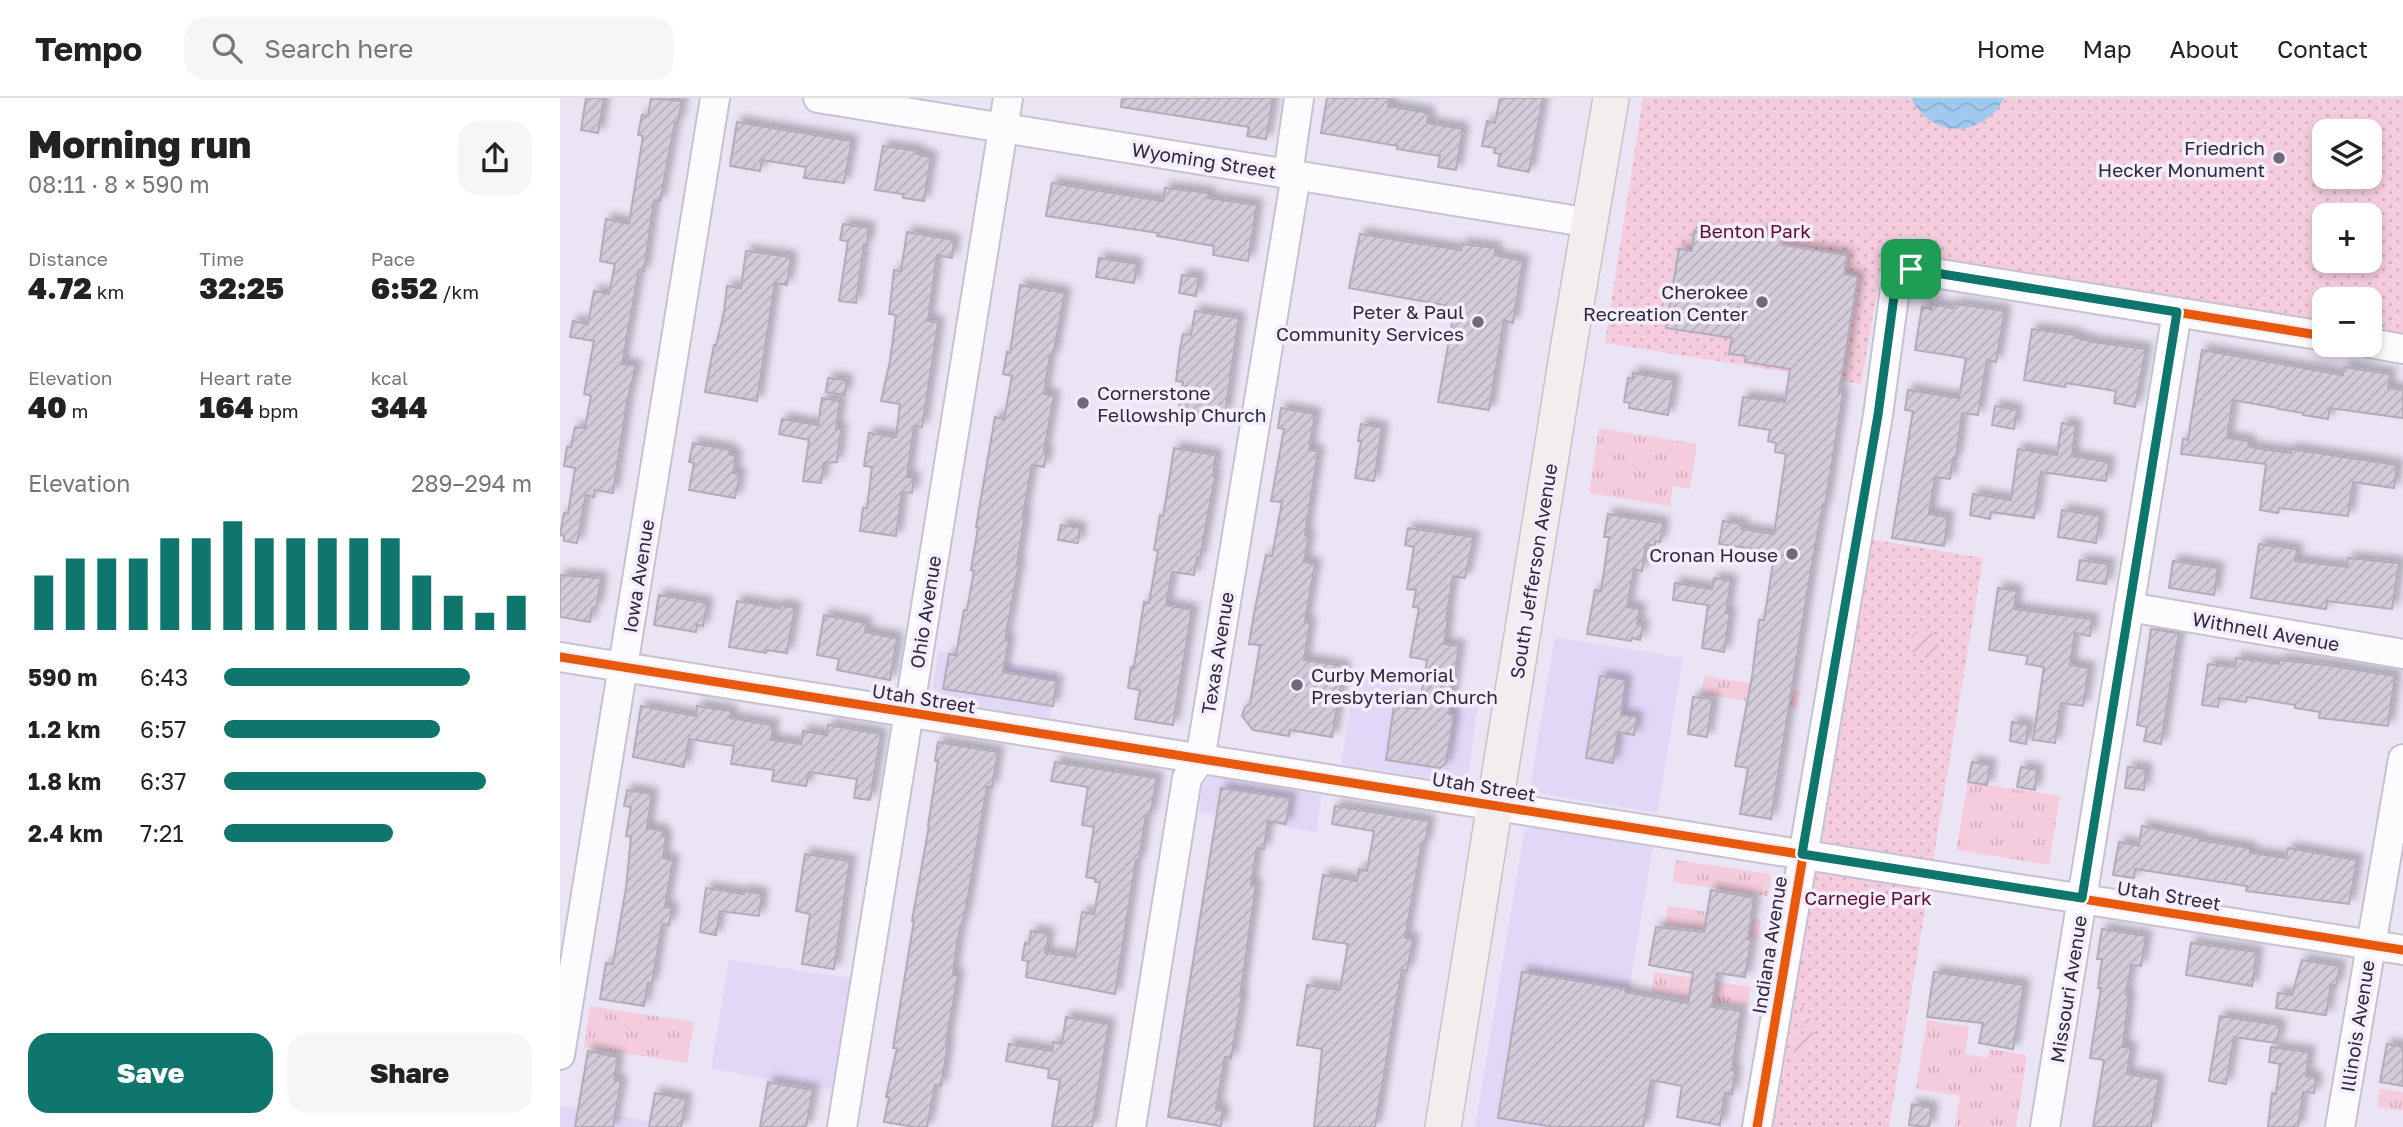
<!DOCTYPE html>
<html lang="en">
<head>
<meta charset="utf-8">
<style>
  :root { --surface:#fff; --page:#f6f6f6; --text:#222; --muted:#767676; --line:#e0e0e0; --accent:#0f766e }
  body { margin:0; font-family:"Golos Text",sans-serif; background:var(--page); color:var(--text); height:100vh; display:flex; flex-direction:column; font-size:26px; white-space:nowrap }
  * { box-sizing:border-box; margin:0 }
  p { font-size:23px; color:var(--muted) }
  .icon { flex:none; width:38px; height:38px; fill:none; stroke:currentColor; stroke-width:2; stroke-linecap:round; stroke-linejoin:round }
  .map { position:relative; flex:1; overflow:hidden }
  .side { display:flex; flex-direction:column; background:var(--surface); width:560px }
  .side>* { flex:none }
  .controls { position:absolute; left:1752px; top:21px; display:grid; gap:14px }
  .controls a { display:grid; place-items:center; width:70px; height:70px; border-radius:14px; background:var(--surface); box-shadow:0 4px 10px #0003; font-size:35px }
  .pin { position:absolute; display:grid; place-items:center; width:60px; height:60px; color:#fff; margin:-30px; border-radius:14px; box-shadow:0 4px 10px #0006 }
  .round { display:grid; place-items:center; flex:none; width:74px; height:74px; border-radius:21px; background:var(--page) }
  .head { display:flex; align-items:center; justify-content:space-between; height:119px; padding:0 28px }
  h1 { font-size:38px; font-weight:800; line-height:52px }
  .figures { display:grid; grid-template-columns:repeat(3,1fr); gap:10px; height:119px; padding:7px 28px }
  .figures div { display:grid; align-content:center }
  .figures b { font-size:30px; font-weight:800 }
  .figures small { font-size:19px; font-weight:400 }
  .figures p { font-size:19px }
  .chart { height:196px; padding:14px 28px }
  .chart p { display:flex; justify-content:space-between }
  .chart svg { width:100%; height:126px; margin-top:7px; stroke:var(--accent); stroke-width:6 }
  .button { display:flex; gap:14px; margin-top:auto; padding:14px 28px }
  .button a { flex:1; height:80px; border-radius:21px; background:var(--accent); color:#fff; font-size:28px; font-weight:800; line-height:80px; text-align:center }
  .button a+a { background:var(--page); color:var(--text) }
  ul { padding:0 28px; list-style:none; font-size:23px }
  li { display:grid; grid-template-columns:112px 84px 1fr; align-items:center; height:52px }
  li i { height:18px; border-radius:9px; background:var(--accent) }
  header { display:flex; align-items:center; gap:42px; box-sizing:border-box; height:98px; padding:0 35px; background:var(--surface); border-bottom:2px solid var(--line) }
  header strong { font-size:33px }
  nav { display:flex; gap:38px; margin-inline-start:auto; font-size:24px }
  .search { width:490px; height:63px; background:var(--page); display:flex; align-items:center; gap:18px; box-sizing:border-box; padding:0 24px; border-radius:21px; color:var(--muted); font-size:26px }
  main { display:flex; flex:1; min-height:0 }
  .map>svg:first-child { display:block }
</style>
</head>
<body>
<header>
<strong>Tempo</strong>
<div class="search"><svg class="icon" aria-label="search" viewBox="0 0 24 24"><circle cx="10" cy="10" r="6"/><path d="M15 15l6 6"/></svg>Search here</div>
<nav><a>Home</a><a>Map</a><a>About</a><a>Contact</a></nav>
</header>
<main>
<section class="side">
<div class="head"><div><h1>Morning run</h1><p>08:11 · 8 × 590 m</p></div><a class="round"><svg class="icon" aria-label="share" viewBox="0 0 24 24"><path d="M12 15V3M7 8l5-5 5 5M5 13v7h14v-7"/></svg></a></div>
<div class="figures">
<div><p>Distance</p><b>4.72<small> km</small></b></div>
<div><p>Time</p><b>32:25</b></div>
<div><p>Pace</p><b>6:52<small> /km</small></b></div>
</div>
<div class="figures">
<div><p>Elevation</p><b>40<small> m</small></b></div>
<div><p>Heart rate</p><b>164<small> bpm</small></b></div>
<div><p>kcal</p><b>344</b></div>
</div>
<div class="chart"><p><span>Elevation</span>289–294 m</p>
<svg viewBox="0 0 160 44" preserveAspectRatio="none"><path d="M5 44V25M15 44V19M25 44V19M35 44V19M45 44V12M55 44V12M65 44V6M75 44V12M85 44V12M95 44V12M105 44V12M115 44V12M125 44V25M135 44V32M145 44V38M155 44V32"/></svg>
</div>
<ul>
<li><b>590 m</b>6:43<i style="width:80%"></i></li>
<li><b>1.2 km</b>6:57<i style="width:70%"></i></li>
<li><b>1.8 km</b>6:37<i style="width:85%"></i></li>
<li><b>2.4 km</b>7:21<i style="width:55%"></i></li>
</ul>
<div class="button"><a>Save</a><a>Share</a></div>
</section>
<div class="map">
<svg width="1843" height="1029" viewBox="0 0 1843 1029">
  <defs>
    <pattern id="grass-tufts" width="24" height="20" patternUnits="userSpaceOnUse" patternTransform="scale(1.75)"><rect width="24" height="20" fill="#f4ccde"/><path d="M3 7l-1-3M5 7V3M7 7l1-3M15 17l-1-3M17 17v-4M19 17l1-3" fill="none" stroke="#d2afbf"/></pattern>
    <pattern id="park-dots" width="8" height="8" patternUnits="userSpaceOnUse" patternTransform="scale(1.75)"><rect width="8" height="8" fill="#f4ccde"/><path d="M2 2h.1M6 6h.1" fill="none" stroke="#d2afbf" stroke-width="1.8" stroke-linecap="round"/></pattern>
    <pattern id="garden-furrows" width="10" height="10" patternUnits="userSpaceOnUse" patternTransform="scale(1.75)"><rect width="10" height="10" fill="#f4ccde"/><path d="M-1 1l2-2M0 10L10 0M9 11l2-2" fill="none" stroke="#d2afbf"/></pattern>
    <pattern id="water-waves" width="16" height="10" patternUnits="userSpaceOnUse" patternTransform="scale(1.75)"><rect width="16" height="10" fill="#a0c9ef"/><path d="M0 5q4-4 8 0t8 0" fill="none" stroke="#8aadce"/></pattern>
    <pattern id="building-hatch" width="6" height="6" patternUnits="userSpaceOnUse" patternTransform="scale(1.75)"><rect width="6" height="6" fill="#d4ccda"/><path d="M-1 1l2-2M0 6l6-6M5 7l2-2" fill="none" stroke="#b6afbc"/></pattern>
    <filter id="shadow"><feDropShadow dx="5.5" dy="-5.5" stdDeviation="3.5" flood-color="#0004"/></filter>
  </defs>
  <rect width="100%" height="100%" fill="#eae4f5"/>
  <g fill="#e3d7f8">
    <path d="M995,539L1123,560L1097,715L982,696L974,692L971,684Z"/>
    <path d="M379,553L497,573L490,620L378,602L373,588Z"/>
    <path d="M795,579L919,598L909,673L905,682L894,684L781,666Z"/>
    <path d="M657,679L762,697L756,734L639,714L643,686L648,680Z"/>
    <path d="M976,729L1093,749L1046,1029H915L964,735L969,730Z"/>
    <path d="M169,862L291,880L274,992L151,971Z"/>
    <path d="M0,1008L125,1029H0Z"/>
  </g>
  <g fill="url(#grass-tufts)">
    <path d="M1039,330L1137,346L1130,391L1113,388L1110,408L1029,395Z"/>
    <path d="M1144,578L1240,593L1237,611L1141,596Z"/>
    <path d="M1408,684L1500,698L1489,767L1396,752Z"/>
    <path d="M1116,762L1211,776L1208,798L1113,784Z"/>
    <path d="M1108,808L1201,822L1198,840L1105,826Z"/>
    <path d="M1094,874L1191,889L1187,909L1091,895Z"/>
    <path d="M30,908L134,924L127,965L24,949Z"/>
    <path d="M1367,922L1409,929L1405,956L1427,960L1429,951L1467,957L1456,1029H1395L1400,998L1356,991Z"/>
    <path d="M1820,991L1843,994V1013L1817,1009Z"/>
  </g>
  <g fill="url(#park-dots)" fill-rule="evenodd">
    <path d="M1083,0H1843V236L1810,231V201H1764V224L1339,156L1328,157L1323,160L1301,286L1045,245ZM1764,33H1810V79H1764ZM1764,117H1810V163H1764Z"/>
    <path d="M1309,441L1423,460L1329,1029H1212Z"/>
  </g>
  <g fill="url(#garden-furrows)">
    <circle cx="1364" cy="546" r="14"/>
    <path d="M1241,905C1263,945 1254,934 1232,964L1236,937L1243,938L1245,925L1239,923Z"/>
  </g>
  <path fill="url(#water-waves)" d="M1351,0H1444C1422,41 1372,41 1351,0Z"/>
  <g fill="url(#building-hatch)" stroke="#b2abb8" stroke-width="2" filter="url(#shadow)">
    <path d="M26,0H44L38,35L21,32Z"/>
    <path d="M91,0L122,3L118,24H115L100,103L94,102L84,173L79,172L62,266L76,268L67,304L53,395L35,392L34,399L26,397L17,445L4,443V438L0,437L4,415L8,416L15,370L4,368L7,349H11L15,329L25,330L31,298L24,296L34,243L10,239L13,223L28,226L34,193L49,196L55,166L40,163L46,121L69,126L83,38L78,37L82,17L88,18Z"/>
    <path d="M562,0H713L706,41L687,38L689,29L561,9Z"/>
    <path d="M767,0H829L828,8L869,15L867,25L903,31L896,72L878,69L880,58L837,51L838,48L761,35Z"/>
    <path d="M940,0H983L969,74L938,68L940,56L934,55L935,50L922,48L927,23L935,25Z"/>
    <path d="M177,24L292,43L284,85L244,80L246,69L202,62L200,73L170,68Z"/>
    <path d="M323,48L358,53L357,56L371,59L364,103L343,100V96L315,92Z"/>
    <path d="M492,85L603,103L605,90L649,95L648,100L697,107L688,163L653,157L654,148L597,138L598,135L486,118Z"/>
    <path d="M283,126L309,130L307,146H304L296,205L279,203L288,143L280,142Z"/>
    <path d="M1203,132L1224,135L1222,147L1287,157L1284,176L1298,179L1279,295L1283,296L1265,408L1263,407L1251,472L1211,721L1180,716L1188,670L1175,668L1192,579L1199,522H1204L1214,459L1209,458V453L1159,446L1163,423L1182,426L1181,431L1214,436L1226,356L1215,354L1216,345L1208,343L1210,332L1179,327L1183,299L1225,304L1230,271L1185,264L1186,258L1169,256L1172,240L1106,230L1119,151L1132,153L1134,133L1201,144Z"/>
    <path d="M347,134L394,142L392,160L377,157L368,223L378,224L376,240L362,329L354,328L347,379L354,380L352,395L342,394L336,438L300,433L303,410H307L312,369L304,368L309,335L336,339L340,306L321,303L330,263L336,217L329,216L334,172L341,173Z"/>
    <path d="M800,136L901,152L902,146L936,150L934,157L963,163L953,225L944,222L929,312L878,304L895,209L789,190Z"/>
    <path d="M186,153L231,159L227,187L215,185L197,303L145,294L154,247L156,248L164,214L167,188L181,190Z"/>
    <path d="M539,160L577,166L574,185L536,179Z"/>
    <path d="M622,177L639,179L636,198L619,195Z"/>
    <path d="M460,187L505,195L493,258L490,257L484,296L494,298L484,353L487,354L484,369L472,367L463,417H465L457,466H459L445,542L449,543L443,574L497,583L493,608L383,591L389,556L396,557L404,512H407L414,473L411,472L418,429H416L435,319L444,321L452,278L443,276L447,254L450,255Z"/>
    <path d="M1372,206L1393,210L1394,206L1412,208L1445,213L1436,264L1427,262L1418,317L1402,315L1396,360H1393L1390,381L1375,379L1369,416L1388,419L1384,448L1332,440L1353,313L1345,312L1348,292L1399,300L1406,260L1355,252L1362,209L1371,211Z"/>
    <path d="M635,213L679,220L665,316L649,313L648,316L619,311L623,284L616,283L620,251L623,236L631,237Z"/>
    <path d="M1472,231L1516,237L1515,239L1533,244L1586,251L1575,309L1554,305L1556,293L1506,285L1505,289L1464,282Z"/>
    <path d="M1642,252L1783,277L1784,269L1830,276L1828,290L1843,292V320L1770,310L1768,321L1743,317V315L1718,311V310L1673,302L1667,340L1689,343L1688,349L1731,355V351L1837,367L1834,390L1793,384L1788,418L1719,410L1718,415L1700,412L1706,366L1621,356L1623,341L1628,342Z"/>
    <path d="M1073,275L1114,282L1108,317L1069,310L1070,305L1064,304L1068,280L1073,281Z"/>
    <path d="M268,280L287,282L285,297L266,294Z"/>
    <path d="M262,300L280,303L276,331H281L277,364L264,365L261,385L243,383L249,342L219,336L222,321L258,327Z"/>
    <path d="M1435,308L1457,312L1454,331L1432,327Z"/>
    <path d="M721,310L755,316L749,352L758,353L745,437L749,438L744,464L755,466L745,524L750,525L744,562L784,568L772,639L730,632L729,638L693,632L682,618L685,609L690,606L700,547L689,546L694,516L706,457L712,458L722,404L711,403L724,331L718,330Z"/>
    <path d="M1502,325L1516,328L1512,358L1549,364L1546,383L1481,374L1474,420L1431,414L1430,421L1410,417L1413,396L1451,402L1458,351L1497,357Z"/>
    <path d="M801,326L822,330L814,383L795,380L801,343H798Z"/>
    <path d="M133,345L170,352L169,356L176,358L173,375L180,376L175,400L129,392L134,365L129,364Z"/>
    <path d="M614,350L656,357L653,378L655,379L640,460L637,459L634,477L612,474L606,507L632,512L613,627L575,621L580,592L568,590L571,569H574L584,504L589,505L598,453L594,452L600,417L603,418L607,395Z"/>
    <path d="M1502,412L1540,418L1536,445L1498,439Z"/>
    <path d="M1048,416L1103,425L1100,444L1095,443V448L1086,446L1082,473L1074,471L1067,509L1080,511L1077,526L1083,527L1080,542L1072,540L1071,543L1027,536L1035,492L1041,493L1049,439H1044Z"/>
    <path d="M501,427L520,430L518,445L498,442Z"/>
    <path d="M848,430L914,439L905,480L893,478L886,522H888L884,546L899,548L889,616L894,617L886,665L880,670L826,662L834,608L859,611L867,562L850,559L859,510L853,509L856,492L847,491L854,449L845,447Z"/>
    <path d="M1699,446L1737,451L1735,463L1787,469L1788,460L1839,465L1832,511L1767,503L1766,511L1691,500Z"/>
    <path d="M1520,462L1549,466L1546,486L1517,482Z"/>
    <path d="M1613,463L1658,470L1654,497L1609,490Z"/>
    <path d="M0,477L41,480L37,508L32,510L30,524L0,519Z"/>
    <path d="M1154,480L1171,483L1166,515H1170L1164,554L1142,550L1148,507L1113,502L1115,485L1152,491Z"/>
    <path d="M1438,490L1457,493L1454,511L1532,521L1530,538L1515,535L1510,567L1529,570L1523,608L1501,605L1495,645L1473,642L1484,569L1466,566L1468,558L1429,552Z"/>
    <path d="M99,497L147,505L143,528L137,527L136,534L94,527Z"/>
    <path d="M177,503L220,510V507L235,510L227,555L207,552L206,555L169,549Z"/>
    <path d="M264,517L306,525L305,534L337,540L330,582L277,572L279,561L257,557Z"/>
    <path d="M1591,531L1619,535L1601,646L1584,643L1587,629L1577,627Z"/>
    <path d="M1676,560L1719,566L1720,562L1766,567L1835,578L1828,628L1759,620L1760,614L1735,610V607L1687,599L1686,604L1659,600L1658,609L1642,607L1648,566L1675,569Z"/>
    <path d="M1040,578L1066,582L1061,617L1077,619L1074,637L1058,634L1053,665L1026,660Z"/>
    <path d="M1133,599L1153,601L1147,639L1128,636Z"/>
    <path d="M81,608L136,618L137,608L171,613L170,620L213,627L211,642L241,646L243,633L267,637L268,627L321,636L310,702L294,700L297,681L249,674L246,688L212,683L214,672L171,666L174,648L129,641L124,669L73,659Z"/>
    <path d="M1452,624L1468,627L1466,646L1450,643Z"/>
    <path d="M378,644L438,654L432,689H427L406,810L398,840L393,877H398L386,945L388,946L381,988L375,987L367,1029H355L324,1024L329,999H326L337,950H333L354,823H352L369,728H368L378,663H375Z"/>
    <path d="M495,664L597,680L590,718L586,717L579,762H576L555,896L466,879L468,863L462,862L465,845L469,846L471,833L489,836L485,855L515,859L522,814L534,816L540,784H535L536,781L526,779L534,729L522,727L528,689L491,683Z"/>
    <path d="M1412,664L1430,667L1427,687L1408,684Z"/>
    <path d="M1461,669L1477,672L1475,692L1457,689Z"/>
    <path d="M1568,669L1586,671L1584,692L1565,690Z"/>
    <path d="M661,690L730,700L726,726L708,723L704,751L697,750L691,786L696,787L680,899H682L671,960L665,959L656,1011L663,1013L661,1028L608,1019Z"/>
    <path d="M67,692L92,696L87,730L103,733L102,738L106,739L103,760L113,762L105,809L112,810L109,827L102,826L92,886L88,885L84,908L40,901L46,865L53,866L66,790L71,739L66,738L71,709L64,708Z"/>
    <path d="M775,708L869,723L865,746L862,745L845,840L853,841L847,873L842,872L815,1029H754L762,951L737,947L747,887L780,892L788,846L753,841L763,777L797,783L799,771L807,773L814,733L772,726Z"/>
    <path d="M1582,728L1640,740L1639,742L1690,750V755L1726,760L1728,750L1797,762L1789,806L1686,793L1687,788L1575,771L1574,780L1553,777L1559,744L1579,748Z"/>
    <path d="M245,756L290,763L274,871L242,866L250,816L236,813Z"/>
    <path d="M146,790L184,796V793L202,796L199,818L160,813L156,837L140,834Z"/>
    <path d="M1151,792L1194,800L1188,841L1191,842L1185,879L1157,875L1152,909L1181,913L1172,972L1175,973L1172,996L1165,995L1160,1027L1117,1019L1122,988L1091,982L1083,1029H994L938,1020L962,874L1066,891L1065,894L1128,905L1133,875L1089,867L1096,829L1144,834Z"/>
    <path d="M1542,831L1586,838L1581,868L1571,867L1566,897L1569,898L1563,949L1571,950L1567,976L1599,981L1591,1029H1533L1544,962L1530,960L1541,890H1538L1542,861H1537Z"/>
    <path d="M1631,845L1697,854L1692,888L1626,877Z"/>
    <path d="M1742,862L1780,868L1776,888L1771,887L1766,917L1716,910L1718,895L1732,897Z"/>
    <path d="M1374,874L1464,887L1453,951L1419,945L1423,925L1367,919Z"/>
    <path d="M1660,918L1720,927L1717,945L1674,939L1666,986L1649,983Z"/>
    <path d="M506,919L549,926L532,1029H492L500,982L488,980L489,971L446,963L449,946L492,953L493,944L502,946Z"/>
    <path d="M1827,946L1843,949V988L1820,984Z"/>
    <path d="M1711,949L1749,954L1746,978L1756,980L1754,995L1743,994L1738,1029H1708L1712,995L1716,996L1720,966L1709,964Z"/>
    <path d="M28,953L58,959L54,982L61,983L53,1029H15Z"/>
    <path d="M208,984L253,992L246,1029H200Z"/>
    <path d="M95,995L126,1001L121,1029H89Z"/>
    <path d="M1352,1006L1372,1010L1369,1029L1349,1027Z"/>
  </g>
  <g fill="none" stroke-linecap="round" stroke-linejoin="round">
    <defs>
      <g id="minor">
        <path d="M258,0L1031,125"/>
        <path d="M728,76L739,0"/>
        <path d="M1810,245L1843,251"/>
        <path d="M1569,509L1843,556"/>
        <path d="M0,559L1843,852"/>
        <path d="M0,957L155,0"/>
        <path d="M282,1029L448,0"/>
        <path d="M571,1029L627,680L640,662L736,77"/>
        <path d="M1197,1029L1318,317L1335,191C1338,179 1342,171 1356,172L1764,238"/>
        <path d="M1485,1029L1617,214"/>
        <path d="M1780,1029L1843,661"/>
      </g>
      <path id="major" d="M883,1029L1008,252L1051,0"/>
    </defs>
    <use href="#minor" stroke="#c7c2d0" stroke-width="32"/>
    <use href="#major" stroke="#c6c3cb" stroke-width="38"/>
    <use href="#minor" stroke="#fcfbfe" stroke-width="28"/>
    <use href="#major" stroke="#f3eeed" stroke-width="35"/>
    <defs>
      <g id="cycleway">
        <path d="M0,559L1843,852"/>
        <path d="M1197,1029L1318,317L1335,191C1338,179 1342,171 1356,172L1764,238"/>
      </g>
    </defs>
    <use href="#cycleway" stroke="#f3edfd" stroke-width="13"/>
    <use href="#cycleway" stroke="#e8590c" stroke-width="9"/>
  </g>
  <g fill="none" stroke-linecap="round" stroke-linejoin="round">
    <defs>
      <path id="route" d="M1351,171L1617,214L1522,800L1242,756L1318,317L1335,191L1339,179Z"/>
    </defs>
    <use href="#route" stroke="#fff" stroke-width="14"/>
    <use href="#route" stroke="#0f766e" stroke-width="9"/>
  </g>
  <g fill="#706a7a" stroke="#f3edfd" stroke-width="2.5">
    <circle cx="1719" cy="60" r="7"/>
    <circle cx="1202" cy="204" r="7"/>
    <circle cx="918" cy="224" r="7"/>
    <circle cx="523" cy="305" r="7"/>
    <circle cx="1232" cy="456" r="7"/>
    <circle cx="737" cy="587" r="7"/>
  </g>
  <g text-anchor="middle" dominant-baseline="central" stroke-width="7" stroke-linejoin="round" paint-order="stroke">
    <g font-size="19" fill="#2f2938" stroke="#f3edfd" text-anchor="end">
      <text x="1705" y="49">Friedrich<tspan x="1705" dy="22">Hecker Monument</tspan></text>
      <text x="1188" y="193">Cherokee<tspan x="1188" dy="22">Recreation Center</tspan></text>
      <text x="904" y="213">Peter &amp; Paul<tspan x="904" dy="22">Community Services</tspan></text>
      <text x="537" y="294" text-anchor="start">Cornerstone<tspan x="537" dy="22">Fellowship Church</tspan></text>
      <text x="1218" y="456">Cronan House</text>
      <text x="751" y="576" text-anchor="start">Curby Memorial<tspan x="751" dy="22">Presbyterian Church</tspan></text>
    </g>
    <g font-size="19" fill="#2f2938" stroke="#f3edfd">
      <text transform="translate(644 62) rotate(9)">Wyoming Street</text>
      <text transform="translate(973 473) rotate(-81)">South Jefferson Avenue</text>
      <text transform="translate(78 478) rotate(-81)">Iowa Avenue</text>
      <text transform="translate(365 514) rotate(-81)">Ohio Avenue</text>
      <text transform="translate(1706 533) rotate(10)">Withnell Avenue</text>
      <text transform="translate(657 555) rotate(-81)">Texas Avenue</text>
      <text transform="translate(364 600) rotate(9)">Utah Street</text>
      <text transform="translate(924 688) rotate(9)">Utah Street</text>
      <text transform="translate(1609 797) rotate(9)">Utah Street</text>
      <text transform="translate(1209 847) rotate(-81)">Indiana Avenue</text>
      <text transform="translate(1508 891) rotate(-81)">Missouri Avenue</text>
      <text transform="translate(1797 928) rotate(-81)">Illinois Avenue</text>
    </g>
    <g font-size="19" fill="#620c31" stroke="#f3edfd">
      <text x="1195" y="132">Benton Park</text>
      <text x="1308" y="799">Carnegie Park</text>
    </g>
  </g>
</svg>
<div class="controls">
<a><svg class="icon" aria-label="layers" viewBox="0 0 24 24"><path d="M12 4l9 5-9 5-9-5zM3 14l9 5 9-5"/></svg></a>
<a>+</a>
<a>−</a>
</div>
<div class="pin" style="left:1351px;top:171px;background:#1e9e55"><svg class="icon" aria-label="arrive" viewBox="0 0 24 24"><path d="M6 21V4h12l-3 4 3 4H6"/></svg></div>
</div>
</main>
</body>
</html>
